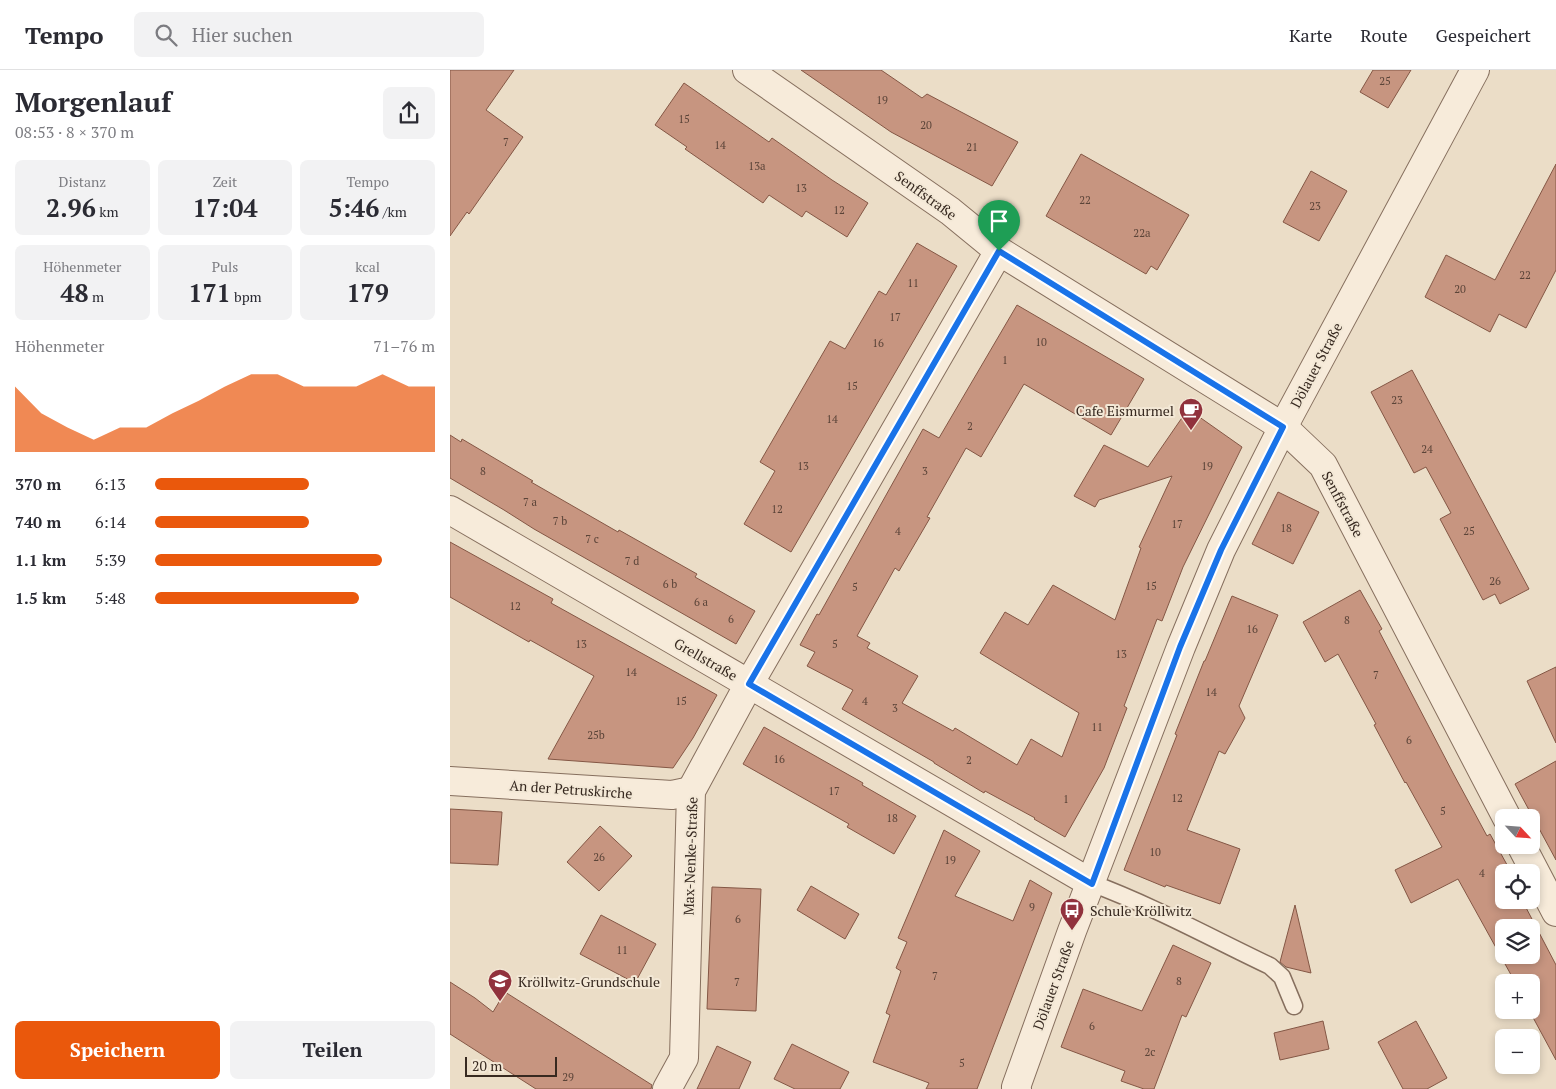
<!DOCTYPE html>
<html lang="de">
<head>
<meta charset="utf-8">
<style>
  :root { --surface:#fff; --page:#f2f2f3; --text:#2b2b33; --muted:#7c7c81; --line:#e1e1e2; --accent:#ea580c }
  body { margin:0; font-family:"PT Serif",serif; background:var(--page); color:var(--text); height:100vh; display:flex; flex-direction:column; font-size:19px; white-space:nowrap }
  * { box-sizing:border-box; margin:0 }
  p { font-size:16px; color:var(--muted) }
  .icon { flex:none; width:28px; height:28px; fill:none; stroke:currentColor; stroke-width:2; stroke-linecap:round; stroke-linejoin:round }
  .map { position:relative; flex:1; overflow:hidden }
  .side { display:flex; flex-direction:column; background:var(--surface); width:450px }
  .side>* { flex:none }
  .needle { width:32px; rotate:116deg }
  .tools { position:absolute; left:1045px; top:739px; display:grid; gap:10px }
  .tools a { display:grid; place-items:center; width:45px; height:45px; border-radius:8px; background:var(--surface); box-shadow:0 2px 8px #0003; font-size:25px }
  .scale { position:absolute; left:15px; bottom:12px; width:92px; box-sizing:border-box; padding-left:5px; border:2px solid #372920; border-top:0; font-size:14px; line-height:18px; white-space:nowrap; color:#372920; -webkit-text-stroke:4px #f3e8d6; paint-order:stroke }
  .pin { position:absolute; display:grid; place-items:center; width:42px; height:42px; color:#fff; margin:-51px -21px; border-radius:50% 50% 50% 0; rotate:-45deg; box-shadow:0 0 5px #0007 }
  .pin .icon { rotate:45deg }
  .round { display:grid; place-items:center; flex:none; width:52px; height:52px; border-radius:8px; background:var(--page) }
  .headline { display:flex; align-items:center; justify-content:space-between; height:85px; padding:0 15px }
  h1 { font-size:28px; font-weight:700; line-height:38px }
  .stats { display:grid; grid-template-columns:repeat(3,1fr); gap:8px; height:85px; padding:5px 15px }
  .stats div { display:grid; align-content:center; border-radius:8px; background:var(--page); text-align:center }
  .stats b { font-size:25px; font-weight:700 }
  .stats small { font-size:14px; font-weight:400 }
  .stats p { font-size:14px }
  .chart { height:140px; padding:10px 15px }
  .chart p { display:flex; justify-content:space-between }
  .chart svg { width:100%; height:90px; margin-top:5px; fill:var(--accent); opacity:.7 }
  .action { display:flex; gap:10px; margin-top:auto; padding:10px 15px }
  .action a { flex:1; height:58px; border-radius:8px; background:var(--accent); color:#fff; font-size:20px; font-weight:700; line-height:58px; text-align:center }
  .action a+a { background:var(--page); color:var(--text) }
  ul { padding:0 15px; list-style:none; font-size:16px }
  li { display:grid; grid-template-columns:80px 60px 1fr; align-items:center; height:38px }
  li i { height:12px; border-radius:6px; background:var(--accent) }
  header { display:flex; align-items:center; gap:30px; box-sizing:border-box; height:70px; padding:0 25px; background:var(--surface); border-bottom:1px solid var(--line) }
  header strong { font-size:24px }
  nav { display:flex; gap:28px; margin-inline-start:auto; font-size:18px }
  .search { width:350px; height:45px; background:var(--page); display:flex; align-items:center; gap:12px; box-sizing:border-box; padding:0 18px; border-radius:8px; color:var(--muted); font-size:19px }
  main { display:flex; flex:1; min-height:0 }
  .map>svg:first-child { display:block }
</style>
</head>
<body>
<header>
<strong>Tempo</strong>
<div class="search"><svg class="icon" aria-label="search" viewBox="0 0 24 24"><circle cx="10" cy="10" r="6"/><path d="M15 15l6 6"/></svg>Hier suchen</div>
<nav><a>Karte</a><a>Route</a><a>Gespeichert</a></nav>
</header>
<main>
<section class="side">
<div class="headline"><div><h1>Morgenlauf</h1><p>08:53 · 8 × 370 m</p></div><a class="round"><svg class="icon" aria-label="share" viewBox="0 0 24 24"><path d="M12 15V3M7 8l5-5 5 5M5 13v7h14v-7"/></svg></a></div>
<div class="stats">
<div><p>Distanz</p><b>2.96<small> km</small></b></div>
<div><p>Zeit</p><b>17:04</b></div>
<div><p>Tempo</p><b>5:46<small> /km</small></b></div>
</div>
<div class="stats">
<div><p>Höhenmeter</p><b>48<small> m</small></b></div>
<div><p>Puls</p><b>171<small> bpm</small></b></div>
<div><p>kcal</p><b>179</b></div>
</div>
<div class="chart"><p><span>Höhenmeter</span>71–76 m</p>
<svg viewBox="0 0 160 44" preserveAspectRatio="none"><path d="M0 44V12L10 25L20 32L30 38L40 32L50 32L60 25L70 19L80 12L90 6L100 6L110 12L120 12L130 12L140 6L150 12L160 12V44z"/></svg>
</div>
<ul>
<li><b>370 m</b>6:13<i style="width:55%"></i></li>
<li><b>740 m</b>6:14<i style="width:55%"></i></li>
<li><b>1.1 km</b>5:39<i style="width:81%"></i></li>
<li><b>1.5 km</b>5:48<i style="width:73%"></i></li>
</ul>
<div class="action"><a>Speichern</a><a>Teilen</a></div>
</section>
<div class="map">
<svg width="1106" height="1019" viewBox="0 0 1106 1019">
  <rect width="100%" height="100%" fill="#ebddc7"/>
  <g fill="#c79580" stroke="#845745" fill-rule="evenodd">
    <path d="M0,0H64L36,40L73,67L19,144L17,142L0,166Z"/>
    <path d="M351,0H431L472,28L477,24L568,72L542,116L441,62Z"/>
    <path d="M923,0H961L938,38L910,22Z"/>
    <path d="M234,13L319,72L322,68L382,110L418,133L397,167L356,141L352,147L319,125L313,133L235,79L237,77L205,55Z"/>
    <path d="M631,84L739,145L707,200L701,196L696,204L596,146Z"/>
    <path d="M1106,94V200L1076,258L1049,244L1040,262L975,227L996,185L1045,210Z"/>
    <path d="M861,101L897,121L869,171L833,152Z"/>
    <path d="M467,173L507,196L341,482L294,454L325,401L310,392L380,271L395,279L429,221L436,225Z"/>
    <path d="M567,235L694,309L661,365L574,314L531,387L516,378L477,447L480,448L449,501L445,498L407,566L420,573L417,578L468,606L452,633L503,661L505,658L567,695L581,669L612,687L629,643L530,583L555,542L578,555L603,515L665,550L691,478L689,477L722,406L649,430L645,437L624,426L654,375L698,397L738,339L792,377L733,497L712,551L707,549L674,636L677,638L654,698L615,767L584,749L585,748L535,721L534,723L484,693V692L392,639L403,620L357,596L365,582L350,575L367,544L369,545L473,359L489,368Z"/>
    <path d="M962,300L1079,519L1050,534L1045,524L1033,530L990,449L1001,443L976,397L964,403L921,322Z"/>
    <path d="M0,365L11,372L12,369L83,411L81,412L168,462L169,460L247,504L245,507L305,541L286,574L84,459L54,440L0,408Z"/>
    <path d="M828,422L869,442L843,494L802,474Z"/>
    <path d="M0,472L103,529L101,533L267,625L243,668L223,698L98,689L144,606L80,570L79,572L0,527Z"/>
    <path d="M910,520L932,559L929,561L1003,703L1037,766L1040,764L1061,802H1054V830H1072L1106,895V990L1079,940H1081V912H1065L1008,809L961,833L945,800L992,777L956,712L955,713L924,655L926,654L888,584L875,592L853,552ZM1054,858H1081V885H1054Z"/>
    <path d="M782,526L828,545L789,636L795,648L775,684L769,681L737,760L790,779L770,834L716,815L715,817L674,800L727,665L725,664L754,591H755Z"/>
    <path d="M1106,597V673L1077,611Z"/>
    <path d="M314,657L413,713L412,715L466,746L444,784L397,757L399,754L293,694Z"/>
    <path d="M1106,691V790L1065,714Z"/>
    <path d="M0,739L52,742L48,795L0,793Z"/>
    <path d="M150,756L182,786L149,821L117,792Z"/>
    <path d="M494,760L530,781L505,826L563,851L580,810L602,823L527,1019H476L479,1013L423,992L440,945L436,943L451,901L446,898L457,872L448,868Z"/>
    <path d="M361,816L409,844L395,869L347,840Z"/>
    <path d="M262,817L311,819L306,941L257,939Z"/>
    <path d="M845,835L861,903L836,897L830,892Z"/>
    <path d="M151,845L206,874L185,913L130,884Z"/>
    <path d="M723,875L761,893L736,947L732,945L704,1019H694L671,1011L675,1001L611,977L633,919L692,941Z"/>
    <path d="M0,912L25,928L43,942L55,922L202,1015L201,1019H86L0,964Z"/>
    <path d="M873,951L879,979L830,990L824,963Z"/>
    <path d="M966,951L997,1008L977,1019H953L928,972Z"/>
    <path d="M342,974L399,1002L390,1019H345L324,1009Z"/>
    <path d="M267,976L301,992L289,1019H247Z"/>
  </g>
  <g fill="none" stroke-linecap="round" stroke-linejoin="round">
    <defs>
      <path id="service" d="M641,813C703,836 761,868 820,896L832,907L844,936"/>
      <g id="minor">
        <path d="M297,0L500,141L549,181L833,357L873,395L1057,748"/>
        <path d="M0,440L641,813"/>
        <path d="M0,711L222,725L241,721"/>
        <path d="M1071,775L1106,842"/>
        <path d="M217,1019L234,988L241,721L299,614L549,181"/>
        <path d="M567,1019L566,1017L622,861L731,577L771,480L833,357L1025,0"/>
      </g>
    </defs>
    <use href="#service" stroke="#866f5e" stroke-width="19"/>
    <use href="#minor" stroke="#866f5e" stroke-width="30"/>
    <use href="#service" stroke="#f7ebda" stroke-width="16"/>
    <use href="#minor" stroke="#f7ebda" stroke-width="28"/>
  </g>
  <g fill="none" stroke-linecap="round" stroke-linejoin="round">
    <defs>
      <path id="route" d="M549,181L833,357L771,480L730,577L642,814L299,614Z"/>
    </defs>
    <use href="#route" stroke="#fff" stroke-width="10"/>
    <use href="#route" stroke="#1a73e8" stroke-width="6"/>
  </g>
  <defs>
    <symbol id="cafe-pin" viewBox="-11 -11 22 30"><path d="M0 17L-7.5 6A9.5 9.5 0 1 1 7.5 6Z" fill="#91323d" stroke="#f3e8d6"/><path d="M-5.5-4.5H6V0H3Q3 3.5 0 3.5H-2.5Q-5.5 3.5-5.5 0ZM3-3.2v2h1.7v-2ZM-6 4.5H4V6H-6Z" fill="#fff"/></symbol>
    <symbol id="bus-pin" viewBox="-11 -11 22 30"><path d="M0 17L-7.5 6A9.5 9.5 0 1 1 7.5 6Z" fill="#91323d" stroke="#f3e8d6"/><path d="M-5-6H5V4H4V6H2V4H-2V6H-4V4H-5ZM-3.5-4V0h7V-4ZM-3.5 1.2v1.5H-2V1.2ZM2 1.2v1.5H3.5V1.2Z" fill="#fff"/></symbol>
    <symbol id="school-pin" viewBox="-11 -11 22 30"><path d="M0 17L-7.5 6A9.5 9.5 0 1 1 7.5 6Z" fill="#91323d" stroke="#f3e8d6"/><path d="M0-5L7-2L0 1L-7-2ZM-4 1L0 2.5L4 1V4Q0 6-4 4Z" fill="#fff"/></symbol>
  </defs>
  <g fill-rule="evenodd">
    <use href="#cafe-pin" x="727" y="326" width="28" height="38"/>
    <use href="#bus-pin" x="608" y="826" width="28" height="38"/>
    <use href="#school-pin" x="36" y="897" width="28" height="38"/>
  </g>
  <g text-anchor="middle" dominant-baseline="central" stroke-width="4" stroke-linejoin="round" paint-order="stroke">
    <g font-size="11" fill="#5b4438">
      <text x="935" y="11">25</text>
      <text x="432" y="30">19</text>
      <text x="234" y="49">15</text>
      <text x="476" y="55">20</text>
      <text x="56" y="72">7</text>
      <text x="270" y="75">14</text>
      <text x="522" y="77">21</text>
      <text x="307" y="96">13a</text>
      <text x="351" y="118">13</text>
      <text x="635" y="130">22</text>
      <text x="865" y="136">23</text>
      <text x="389" y="140">12</text>
      <text x="692" y="163">22a</text>
      <text x="1075" y="205">22</text>
      <text x="463" y="213">11</text>
      <text x="1010" y="219">20</text>
      <text x="445" y="247">17</text>
      <text x="591" y="272">10</text>
      <text x="428" y="273">16</text>
      <text x="555" y="290">1</text>
      <text x="402" y="316">15</text>
      <text x="947" y="330">23</text>
      <text x="382" y="349">14</text>
      <text x="520" y="356">2</text>
      <text x="977" y="379">24</text>
      <text x="353" y="396">13</text>
      <text x="757" y="396">19</text>
      <text x="33" y="401">8</text>
      <text x="475" y="401">3</text>
      <text x="80" y="432">7 a</text>
      <text x="327" y="439">12</text>
      <text x="110" y="451">7 b</text>
      <text x="727" y="454">17</text>
      <text x="836" y="458">18</text>
      <text x="448" y="461">4</text>
      <text x="1019" y="461">25</text>
      <text x="142" y="469">7 c</text>
      <text x="182" y="491">7 d</text>
      <text x="1045" y="511">26</text>
      <text x="220" y="514">6 b</text>
      <text x="701" y="516">15</text>
      <text x="405" y="517">5</text>
      <text x="251" y="532">6 a</text>
      <text x="65" y="536">12</text>
      <text x="281" y="549">6</text>
      <text x="897" y="550">8</text>
      <text x="802" y="559">16</text>
      <text x="131" y="574">13</text>
      <text x="385" y="574">5</text>
      <text x="671" y="584">13</text>
      <text x="181" y="602">14</text>
      <text x="926" y="605">7</text>
      <text x="761" y="622">14</text>
      <text x="231" y="631">15</text>
      <text x="415" y="631">4</text>
      <text x="445" y="638">3</text>
      <text x="647" y="657">11</text>
      <text x="146" y="665">25b</text>
      <text x="959" y="670">6</text>
      <text x="329" y="689">16</text>
      <text x="519" y="690">2</text>
      <text x="384" y="721">17</text>
      <text x="727" y="728">12</text>
      <text x="616" y="729">1</text>
      <text x="993" y="741">5</text>
      <text x="442" y="748">18</text>
      <text x="705" y="782">10</text>
      <text x="149" y="787">26</text>
      <text x="500" y="790">19</text>
      <text x="1032" y="803">4</text>
      <text x="582" y="837">9</text>
      <text x="288" y="849">6</text>
      <text x="172" y="880">11</text>
      <text x="485" y="906">7</text>
      <text x="729" y="911">8</text>
      <text x="287" y="912">7</text>
      <text x="642" y="956">6</text>
      <text x="700" y="982">2c</text>
      <text x="512" y="993">5</text>
      <text x="118" y="1007">29</text>
    </g>
    <g font-size="14" fill="#372920" stroke="#f3e8d6">
      <text transform="translate(476 125) rotate(36)">Senffstraße</text>
      <text transform="translate(866 295) rotate(-62)">Dölauer Straße</text>
      <text transform="translate(893 434) rotate(62)">Senffstraße</text>
      <text transform="translate(256 589) rotate(30)">Grellstraße</text>
      <text transform="translate(121 719) rotate(4)">An der Petruskirche</text>
      <text transform="translate(240 786) rotate(-88)">Max-Nenke-Straße</text>
      <text transform="translate(603 915) rotate(-70)">Dölauer Straße</text>
    </g>
    <g font-size="14" fill="#372920" stroke="#f3e8d6" text-anchor="start">
      <text x="724" y="340" text-anchor="end">Cafe Eismurmel</text>
      <text x="640" y="840">Schule Kröllwitz</text>
      <text x="68" y="911">Kröllwitz-Grundschule</text>
    </g>
  </g>
</svg>
<div class="tools">
<a><svg class="needle" viewBox="-14 -14 28 28"><path d="M0-13l5 13h-10z" fill="#e53935"/><path d="M0 13l5-13h-10z" fill="#7c7c81"/></svg></a>
<a><svg class="icon" aria-label="locate" viewBox="0 0 24 24"><circle cx="12" cy="12" r="6"/><path d="M12 2v4M12 18v4M2 12h4M18 12h4"/></svg></a>
<a><svg class="icon" aria-label="layers" viewBox="0 0 24 24"><path d="M12 4l9 5-9 5-9-5zM3 14l9 5 9-5"/></svg></a>
<a>+</a>
<a>−</a>
</div>
<div class="scale">20 m</div>
<div class="pin" style="left:549px;top:181px;background:#1e9e55"><svg class="icon" aria-label="arrive" viewBox="0 0 24 24"><path d="M6 21V4h12l-3 4 3 4H6"/></svg></div>
</div>
</main>
</body>
</html>
